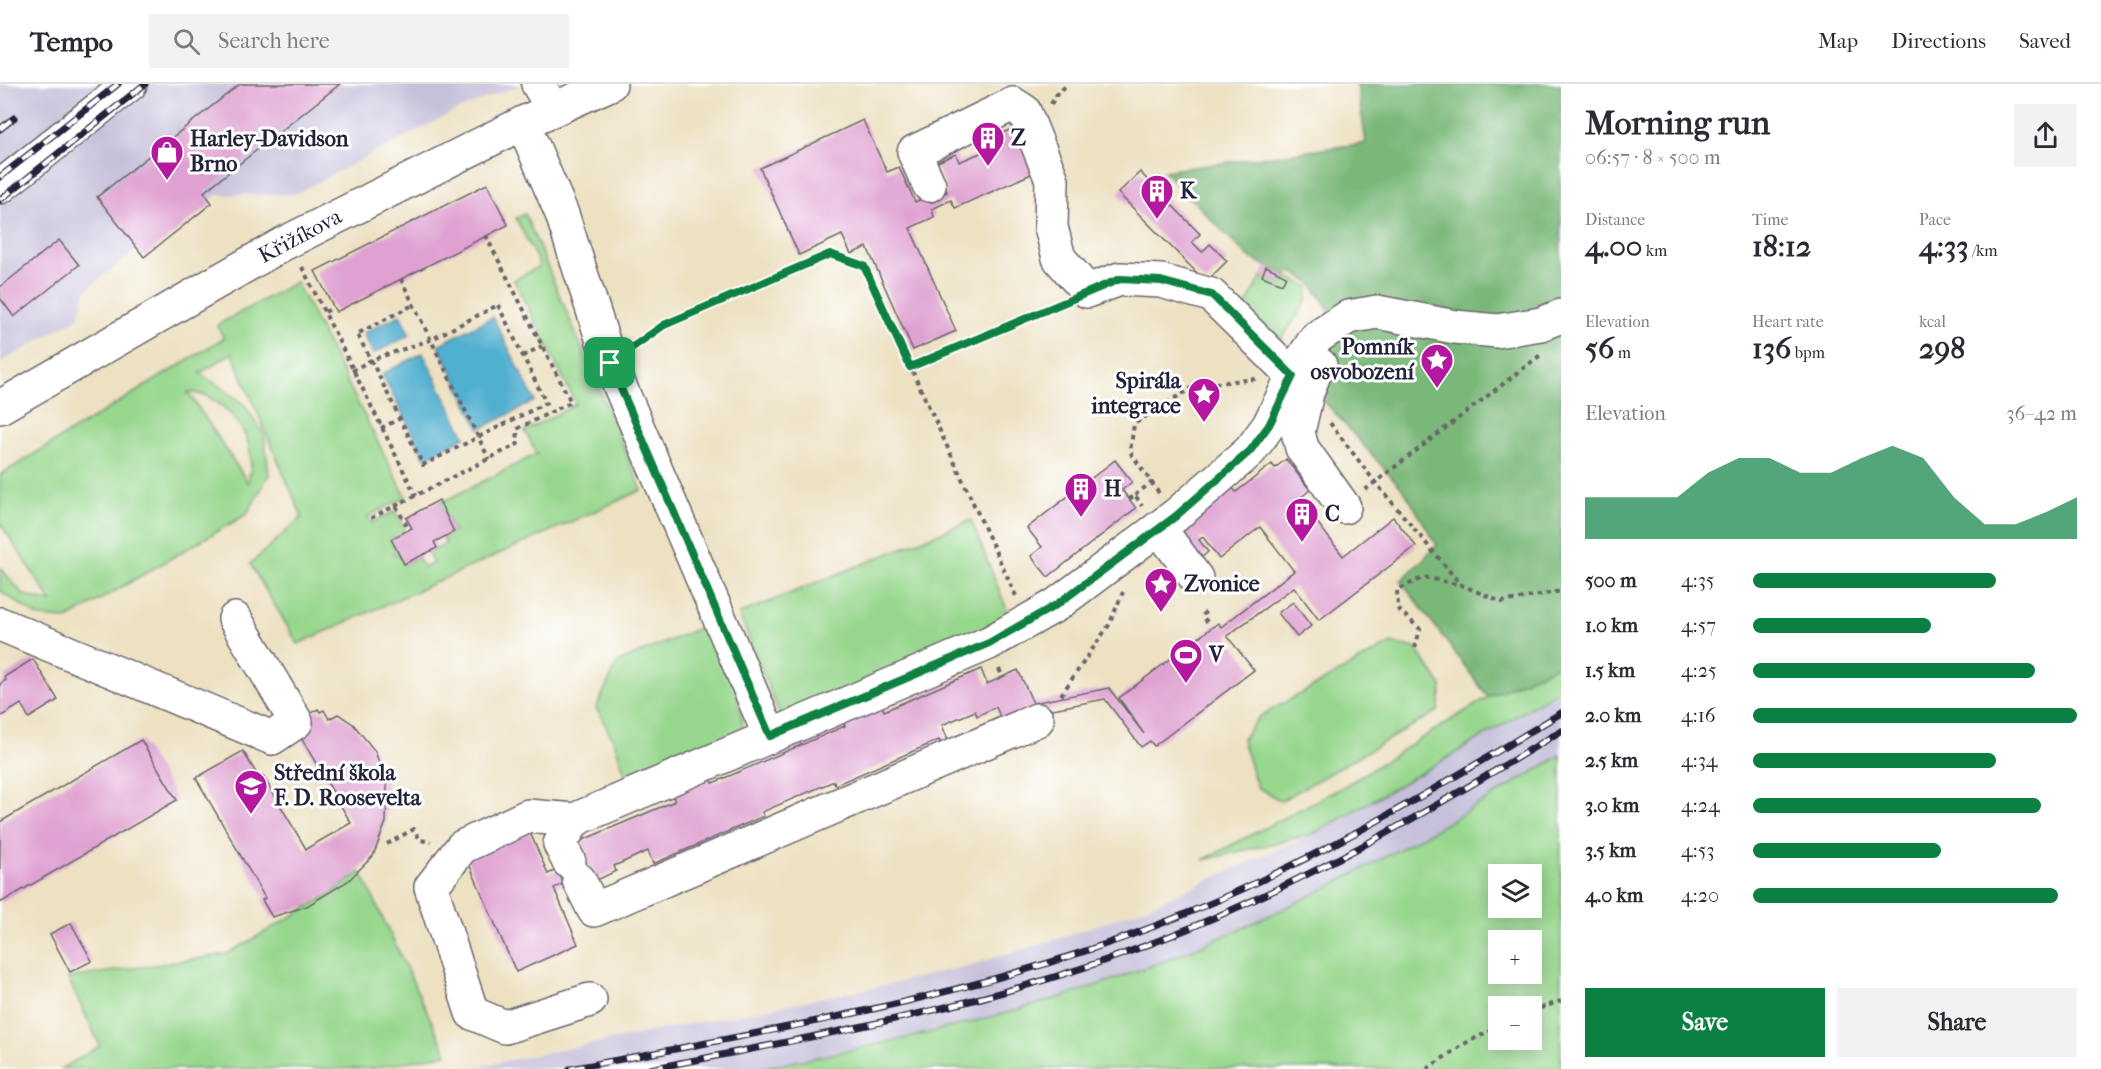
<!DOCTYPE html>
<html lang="en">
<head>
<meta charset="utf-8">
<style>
  :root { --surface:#fff; --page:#f2f2f3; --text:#2b2b33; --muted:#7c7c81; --line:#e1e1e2; --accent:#0b8043 }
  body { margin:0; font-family:"IM FELL French Canon",serif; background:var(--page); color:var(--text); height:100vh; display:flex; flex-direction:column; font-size:22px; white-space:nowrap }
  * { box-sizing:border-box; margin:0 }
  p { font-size:20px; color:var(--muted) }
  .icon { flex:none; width:33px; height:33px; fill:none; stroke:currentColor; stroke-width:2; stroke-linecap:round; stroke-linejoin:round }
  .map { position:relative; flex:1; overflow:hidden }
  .sheet { display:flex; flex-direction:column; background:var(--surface); width:540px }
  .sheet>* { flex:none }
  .tools { position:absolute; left:1488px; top:780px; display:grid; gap:12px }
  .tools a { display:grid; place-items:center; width:54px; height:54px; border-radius:0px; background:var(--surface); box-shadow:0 3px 15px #0003; font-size:30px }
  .pin { position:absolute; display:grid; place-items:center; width:51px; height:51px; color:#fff; margin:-26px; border-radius:12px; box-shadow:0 3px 9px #0006 }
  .round { display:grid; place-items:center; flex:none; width:63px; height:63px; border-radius:0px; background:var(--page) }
  .head { display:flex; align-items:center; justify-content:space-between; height:102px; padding:0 24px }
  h1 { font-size:33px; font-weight:700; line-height:45px }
  .metrics { display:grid; grid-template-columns:repeat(3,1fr); gap:9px; height:102px; padding:6px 24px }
  .metrics div { display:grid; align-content:center }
  .metrics b { font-size:30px; font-weight:700 }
  .metrics small { font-size:16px; font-weight:400 }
  .metrics p { font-size:16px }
  .chart { height:168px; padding:12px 24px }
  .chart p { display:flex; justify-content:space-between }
  .chart svg { width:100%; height:108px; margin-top:6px; fill:var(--accent); opacity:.7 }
  .action { display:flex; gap:12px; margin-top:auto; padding:12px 24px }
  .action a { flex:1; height:69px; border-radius:0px; background:var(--accent); color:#fff; font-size:24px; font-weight:700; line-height:69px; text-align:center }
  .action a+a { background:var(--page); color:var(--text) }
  ul { padding:0 24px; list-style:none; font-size:20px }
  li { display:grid; grid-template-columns:96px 72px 1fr; align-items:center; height:45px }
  li i { height:15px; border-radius:8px; background:var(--accent) }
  header { display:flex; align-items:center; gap:36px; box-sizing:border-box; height:84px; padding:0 30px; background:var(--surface); border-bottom:2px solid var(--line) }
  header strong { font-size:28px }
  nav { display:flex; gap:33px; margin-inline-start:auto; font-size:21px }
  .search { width:420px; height:54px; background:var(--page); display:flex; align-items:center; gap:15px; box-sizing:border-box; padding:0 21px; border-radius:0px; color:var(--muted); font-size:22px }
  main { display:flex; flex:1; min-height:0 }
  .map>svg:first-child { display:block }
</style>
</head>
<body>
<header>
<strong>Tempo</strong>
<div class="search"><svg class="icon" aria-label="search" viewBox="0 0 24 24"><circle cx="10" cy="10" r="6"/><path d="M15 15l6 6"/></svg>Search here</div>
<nav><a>Map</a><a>Directions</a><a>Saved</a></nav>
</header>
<main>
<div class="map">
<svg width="1561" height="985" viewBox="0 0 1561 985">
  <rect width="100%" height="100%" fill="#fff"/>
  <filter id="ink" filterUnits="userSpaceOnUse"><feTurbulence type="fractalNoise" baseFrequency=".0167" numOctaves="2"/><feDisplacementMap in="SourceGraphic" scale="12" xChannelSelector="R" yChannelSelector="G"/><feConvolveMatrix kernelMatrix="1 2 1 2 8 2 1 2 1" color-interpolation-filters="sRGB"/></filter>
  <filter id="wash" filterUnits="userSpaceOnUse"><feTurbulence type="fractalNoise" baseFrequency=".008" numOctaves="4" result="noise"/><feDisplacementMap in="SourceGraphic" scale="24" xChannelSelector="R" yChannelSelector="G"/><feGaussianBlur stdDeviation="1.35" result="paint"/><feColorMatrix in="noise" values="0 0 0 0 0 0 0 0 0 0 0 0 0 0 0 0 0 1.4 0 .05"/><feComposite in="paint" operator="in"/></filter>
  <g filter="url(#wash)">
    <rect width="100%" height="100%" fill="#ede1c2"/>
    <g fill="#c6c0da">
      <path d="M0,0H522L455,27L295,110L217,111L210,116L212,119L144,173L137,165L86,206L79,233L0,279Z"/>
      <path d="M1561,605V671L1485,718L1338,800L1167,876L1075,908L983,936L757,985H465L881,902L968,882L1057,855L1147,823L1313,750L1456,669Z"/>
    </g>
    <g fill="#97d78d" stroke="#5c7c64" stroke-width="1.5" fill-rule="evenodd">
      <path d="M525,130L642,406L298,560L250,480L302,433L232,269L200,289L243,319L264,350L269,391L247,430L67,535L39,533L0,507V484L24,511L52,518L0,439V391L224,254L217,241L296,198L406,413L367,433L372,439L395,427L406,448L391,455L397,467L393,469L394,472L399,470L404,480L418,473L424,484L433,479L428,469L446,460L443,453L454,448L440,419L537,370L525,347L576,320L514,196L540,182L516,134ZM188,308C220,310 249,343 251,375C252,382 249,392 248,399Z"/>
      <path d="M1262,192L1282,200L1286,192L1309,203L1307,217L1278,260L1244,225Z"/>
      <path d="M971,436L1011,536L781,634L739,530Z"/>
      <path d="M714,538C725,575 743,613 743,652L629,701L613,655L596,624L618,578Z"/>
      <path d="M1391,559L1415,564L1442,602L1438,627L1281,717L1257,703L1242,656L1259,633Z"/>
      <path d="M1561,580V605L1456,669L1313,750L1203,776L1343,703L1488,613Z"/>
      <path d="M1561,671V985H757C864,964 970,942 1074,909C1248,853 1406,766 1561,671ZM1498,790H1532V824H1498ZM1498,856H1532V890H1498ZM1498,922H1532V956H1498Z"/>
      <path d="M361,788L447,970L370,985H61L100,962L68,894L227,870L327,812Z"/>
    </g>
    <path fill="#79b878" stroke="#4e6d5a" stroke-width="1.5" d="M1357,0H1561V580L1488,613L1401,497L1437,461L1405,408L1290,279L1336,235L1310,198L1292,188L1286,192L1248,173L1164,87L1366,59Z"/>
    <g fill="#50afcf" stroke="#396885" stroke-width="1.5">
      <path d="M400,231L410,251L373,270L363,249Z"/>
      <path d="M493,233L535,317L480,345L438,261Z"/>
      <path d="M423,269L465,353L425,374L382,290Z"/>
    </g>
    <g id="blocks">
      <g fill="#dfa1d1" fill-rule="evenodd">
        <path d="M240,0H340L204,108L212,119L144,173L97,113Z"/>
        <path d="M863,36L887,88L899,83L915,118L926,113L928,117L947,108L935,79L956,70L959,78L1004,59L1000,50L1021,41L1040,86L955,124L951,116L932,125L934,133L910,144L956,247L913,266L867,163L851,170L842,151L799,171L760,84Z"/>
        <path d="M1140,88L1200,150L1192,158L1202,168L1210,160L1227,177L1206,198L1118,109Z"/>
        <path d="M487,100L508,141L336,228L315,187Z"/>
        <path d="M59,156L79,181L14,233L0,214V203Z"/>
        <path d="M1266,182L1286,192L1282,200L1262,192Z"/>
        <path d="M1286,375L1310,406L1299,415L1343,472L1393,433L1416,462L1319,536L1294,503L1227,552L1254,586L1154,662L1150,657L1141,663L1105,615L1037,628L944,669L939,656L835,701L834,697L762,728L764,732L653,780L648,767L614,782L616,787L595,797L590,787L554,804L578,860L516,888L465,771L528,744L548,790L585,774L578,758L675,717L672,711L711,694L713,699L845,642L843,638L882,621L884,627L981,585L987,600L1018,586L1033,619L1109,604L1144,650L1119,614L1218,539L1221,543L1294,487L1260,443L1219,475L1203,453L1199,456L1208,468L1196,478L1171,447L1230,401L1236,408L1272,380L1275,384ZM996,623L1000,633L948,656L942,641L975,627L977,632Z"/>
        <path d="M1115,376L1132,398L1122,406L1136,424L1048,493L1031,472L1042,463L1027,444Z"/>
        <path d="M439,416L454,448L434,458L437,464L404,480L391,455L412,444L406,434Z"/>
        <path d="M1293,518L1311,542L1297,553L1278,529Z"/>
        <path d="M33,575L58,616L29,634L21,620L0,633V600L6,596L4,593Z"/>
        <path d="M318,625L320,628L324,626L329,635L338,630L353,640L375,667L387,702L386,738L373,772L348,797L307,822L272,833L262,816L265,814L196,694L243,667L259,694L263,692L306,765L351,739L300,652L309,630Z"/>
        <path d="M141,656L177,716L0,819V738Z"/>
        <path d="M71,839L92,877L70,888L50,850Z"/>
      </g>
    </g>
  </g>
  <g filter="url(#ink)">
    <use href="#blocks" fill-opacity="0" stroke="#69656a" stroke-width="1.5"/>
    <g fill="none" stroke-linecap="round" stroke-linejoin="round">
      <defs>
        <g id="minor">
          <path d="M538,0L553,25"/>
          <path d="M523,39L562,130L610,279L770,652"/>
          <path d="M929,101L914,68L1013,20L1024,27L1052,96L1051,143L1059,174L1087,207L1120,195L1161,197L1211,211L1293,292"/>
          <path d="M0,103L130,0"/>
          <path d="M1320,281L1315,288L1307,309L1298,348L1302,364L1344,423"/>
          <path d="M0,323L283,160L523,39L610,0"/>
          <path d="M1159,444L1196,494"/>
          <path d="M0,540L272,654L296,638L235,535"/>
          <path d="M569,778L560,760L574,736"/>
          <path d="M579,796L594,826L1037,636"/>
          <path d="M590,916L505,943L472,929L431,803L462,763L528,732L574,736L989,559L1056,521L1176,431L1250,367L1269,341L1298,282L1316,254L1348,233L1377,228L1455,243L1497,247L1541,240L1561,232"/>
        </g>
      </defs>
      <use href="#minor" stroke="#69656a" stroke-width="36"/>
      <g stroke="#69656a" stroke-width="4" stroke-dasharray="4.5 4.5" stroke-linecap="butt">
        <path d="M1051,20L1057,10L1068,0"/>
        <path d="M302,183L416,412"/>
        <path d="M401,195L489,375"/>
        <path d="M498,221L546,319L423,381L371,276L430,256Z"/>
        <path d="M325,228L334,223"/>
        <path d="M634,262L664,241L830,170L864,182L1016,512"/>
        <path d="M523,272L542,262"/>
        <path d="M910,283L1061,218"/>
        <path d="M352,287L371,276L357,250L413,221"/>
        <path d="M1330,339L1375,398L1461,501L1502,518L1561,507"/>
        <path d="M381,344L399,335"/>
        <path d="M1365,406L1542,270"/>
        <path d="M1159,409L1130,368L1134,340L1196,301L1256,295"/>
        <path d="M1135,411L1152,398"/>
        <path d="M1129,415L1135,411L1142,422"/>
        <path d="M396,422L409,446"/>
        <path d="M371,434L518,360L517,345L571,318L486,152"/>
        <path d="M1207,538L1202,531L1208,526"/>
        <path d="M1415,564L1420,545L1398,525L1397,506L1424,493L1461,501"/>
        <path d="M999,585L1003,593"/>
        <path d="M1061,611L1109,541L1123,508"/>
        <path d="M387,760L414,745L420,756L431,758"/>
        <path d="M1532,927L1561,917"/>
        <path d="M1427,985L1464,960L1498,943"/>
      </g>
      <use href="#minor" stroke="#fff" stroke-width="33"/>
      <defs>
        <g id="rail">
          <path d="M0,45L14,34"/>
          <path d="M0,93L118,0"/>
          <path d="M0,116L145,0"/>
          <path d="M570,985C767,947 967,915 1155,842C1298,787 1430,709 1561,629"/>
          <path d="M650,985C822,951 996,921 1160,856C1301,801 1432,726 1561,647"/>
        </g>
      </defs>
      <use href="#rail" stroke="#22223b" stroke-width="7"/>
      <use href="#rail" stroke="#fff" stroke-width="4.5" stroke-dasharray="14" stroke-linecap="butt"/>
    </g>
  </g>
  <g fill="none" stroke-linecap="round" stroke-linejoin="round" filter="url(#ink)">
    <defs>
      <path id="route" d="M830,170L864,182L910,283L1120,195L1161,197L1212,211L1293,292L1269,341L1250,367L1176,432L1056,521L989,559L770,652L610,279L664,241Z"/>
    </defs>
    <use href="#route" stroke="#fff" stroke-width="12"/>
    <use href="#route" stroke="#0b8043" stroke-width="8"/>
  </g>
  <defs>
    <symbol id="building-pin" viewBox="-11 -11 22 30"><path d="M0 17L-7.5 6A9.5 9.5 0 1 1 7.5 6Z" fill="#b5179e" stroke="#fff"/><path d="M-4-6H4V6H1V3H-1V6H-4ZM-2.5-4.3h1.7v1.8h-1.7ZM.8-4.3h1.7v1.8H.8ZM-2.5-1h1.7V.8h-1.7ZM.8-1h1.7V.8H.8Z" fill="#fff"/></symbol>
    <symbol id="shop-pin" viewBox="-11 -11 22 30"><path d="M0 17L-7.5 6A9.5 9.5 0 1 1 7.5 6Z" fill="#b5179e" stroke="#fff"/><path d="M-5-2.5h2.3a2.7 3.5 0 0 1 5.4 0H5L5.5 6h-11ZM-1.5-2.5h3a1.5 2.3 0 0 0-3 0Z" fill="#fff"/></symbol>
    <symbol id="sight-pin" viewBox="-11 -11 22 30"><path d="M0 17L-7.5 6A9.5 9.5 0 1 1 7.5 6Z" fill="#b5179e" stroke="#fff"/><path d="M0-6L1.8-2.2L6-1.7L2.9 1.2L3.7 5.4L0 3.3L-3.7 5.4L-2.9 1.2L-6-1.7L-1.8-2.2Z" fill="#fff"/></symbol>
    <symbol id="stadium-pin" viewBox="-11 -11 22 30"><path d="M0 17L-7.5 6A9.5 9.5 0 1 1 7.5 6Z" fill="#b5179e" stroke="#fff"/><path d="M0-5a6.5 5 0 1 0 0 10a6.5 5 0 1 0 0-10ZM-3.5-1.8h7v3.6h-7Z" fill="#fff"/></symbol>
    <symbol id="university-pin" viewBox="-11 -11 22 30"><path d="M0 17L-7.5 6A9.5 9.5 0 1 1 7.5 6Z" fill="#b5179e" stroke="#fff"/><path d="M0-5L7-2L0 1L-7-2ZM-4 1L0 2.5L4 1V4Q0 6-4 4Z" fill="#fff"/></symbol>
  </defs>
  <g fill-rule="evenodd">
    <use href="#building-pin" x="969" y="35" width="38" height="52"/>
    <use href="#shop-pin" x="148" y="49" width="38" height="52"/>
    <use href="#building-pin" x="1138" y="88" width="38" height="52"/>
    <use href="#sight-pin" x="1418" y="257" width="38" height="52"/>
    <use href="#sight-pin" x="1185" y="291" width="38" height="52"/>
    <use href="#building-pin" x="1062" y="386" width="38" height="52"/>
    <use href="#building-pin" x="1283" y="411" width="38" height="52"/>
    <use href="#sight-pin" x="1142" y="481" width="38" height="52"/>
    <use href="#stadium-pin" x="1167" y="552" width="38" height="52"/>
    <use href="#university-pin" x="232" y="683" width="38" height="52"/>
  </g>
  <g text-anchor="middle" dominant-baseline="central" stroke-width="6" stroke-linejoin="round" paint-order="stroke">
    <g font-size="22" font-weight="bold" fill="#22223b" stroke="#fff" text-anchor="start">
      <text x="1011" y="54">Z</text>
      <text x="190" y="55">Harley-Davidson<tspan x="190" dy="25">Brno</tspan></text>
      <text x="1180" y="107">K</text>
      <text x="1414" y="263" text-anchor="end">Pomník<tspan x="1414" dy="25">osvobození</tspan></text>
      <text x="1181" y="297" text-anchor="end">Spirála<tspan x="1181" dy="25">integrace</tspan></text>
      <text x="1104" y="405">H</text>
      <text x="1325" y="430">C</text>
      <text x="1184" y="500">Zvonice</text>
      <text x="1209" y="571">V</text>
      <text x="274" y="689">Střední škola<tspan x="274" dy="25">F. D. Roosevelta</tspan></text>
    </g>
    <g font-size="22" fill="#22223b" stroke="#fff">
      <text transform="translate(300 152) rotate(-28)">Křižíkova</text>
    </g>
  </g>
</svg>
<div class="tools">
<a><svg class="icon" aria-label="layers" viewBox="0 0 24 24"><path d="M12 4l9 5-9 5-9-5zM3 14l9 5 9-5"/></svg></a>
<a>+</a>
<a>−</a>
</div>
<div class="pin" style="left:610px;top:279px;background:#1e9e55"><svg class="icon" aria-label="arrive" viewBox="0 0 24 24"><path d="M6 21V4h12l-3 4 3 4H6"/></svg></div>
</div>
<section class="sheet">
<div class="head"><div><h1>Morning run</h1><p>06:57 · 8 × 500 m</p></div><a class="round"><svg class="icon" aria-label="share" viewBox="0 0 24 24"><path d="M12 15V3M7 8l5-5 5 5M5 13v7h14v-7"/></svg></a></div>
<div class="metrics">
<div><p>Distance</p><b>4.00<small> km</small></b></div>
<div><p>Time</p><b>18:12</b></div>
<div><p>Pace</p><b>4:33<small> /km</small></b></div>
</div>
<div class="metrics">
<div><p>Elevation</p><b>56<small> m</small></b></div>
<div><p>Heart rate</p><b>136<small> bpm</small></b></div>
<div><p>kcal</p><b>298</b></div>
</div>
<div class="chart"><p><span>Elevation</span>36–42 m</p>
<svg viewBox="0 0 160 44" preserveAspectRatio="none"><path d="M0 44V27L10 27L20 27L30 27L40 17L50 11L60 11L70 17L80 17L90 11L100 6L110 11L120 27L130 38L140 38L150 33L160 27V44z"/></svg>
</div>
<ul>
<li><b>500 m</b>4:35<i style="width:75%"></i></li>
<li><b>1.0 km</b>4:57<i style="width:55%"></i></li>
<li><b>1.5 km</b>4:25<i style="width:87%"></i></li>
<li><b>2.0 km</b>4:16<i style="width:100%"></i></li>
<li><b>2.5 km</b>4:34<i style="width:75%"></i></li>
<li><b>3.0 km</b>4:24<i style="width:89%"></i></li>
<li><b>3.5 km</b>4:53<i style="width:58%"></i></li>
<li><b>4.0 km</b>4:20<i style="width:94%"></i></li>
</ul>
<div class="action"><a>Save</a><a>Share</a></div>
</section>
</main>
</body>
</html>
